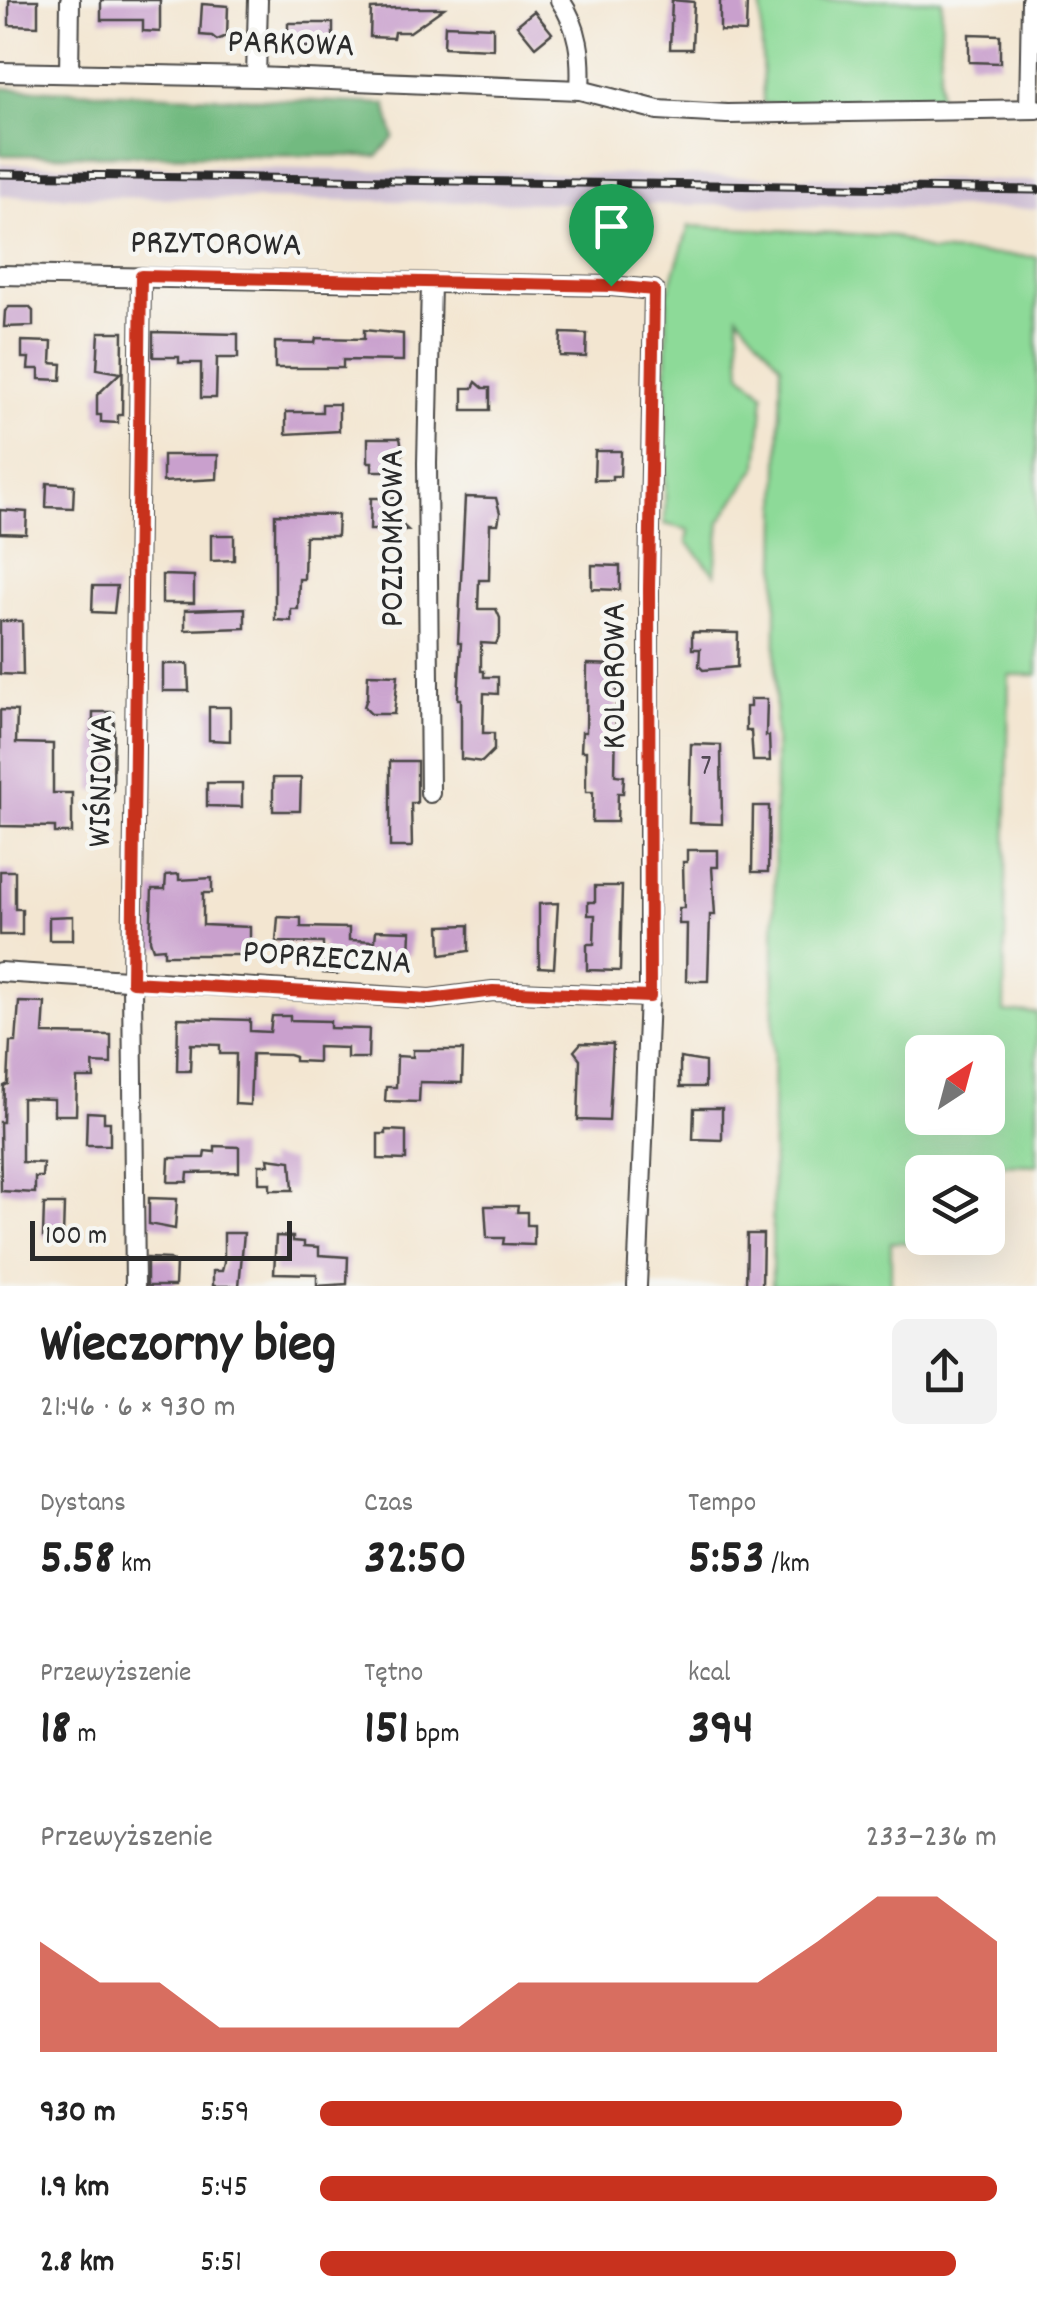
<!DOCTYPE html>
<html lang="pl">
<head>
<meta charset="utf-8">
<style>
  :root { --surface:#fff; --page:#f2f2f2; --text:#222; --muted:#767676; --accent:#c8321e }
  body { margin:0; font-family:Dekko,sans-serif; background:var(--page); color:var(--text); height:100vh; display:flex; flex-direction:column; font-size:38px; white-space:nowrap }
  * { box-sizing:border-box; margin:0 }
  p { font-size:32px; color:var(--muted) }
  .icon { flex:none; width:55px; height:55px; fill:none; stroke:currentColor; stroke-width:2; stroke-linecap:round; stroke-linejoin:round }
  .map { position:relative; height:1286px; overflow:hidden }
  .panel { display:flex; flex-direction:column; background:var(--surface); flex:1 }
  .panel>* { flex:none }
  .needle { width:65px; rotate:36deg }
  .fabs { position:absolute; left:905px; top:1035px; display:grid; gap:20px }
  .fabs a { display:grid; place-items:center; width:100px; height:100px; border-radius:15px; background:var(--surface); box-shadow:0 10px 40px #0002; font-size:50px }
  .scale { position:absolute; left:30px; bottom:25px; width:262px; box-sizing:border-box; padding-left:10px; border:5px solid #2b2b2b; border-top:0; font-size:28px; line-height:35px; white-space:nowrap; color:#2b2b2b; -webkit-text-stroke:8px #f6f6f2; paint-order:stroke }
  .pin { position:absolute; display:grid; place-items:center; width:85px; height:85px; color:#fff; margin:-102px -42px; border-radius:50% 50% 50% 0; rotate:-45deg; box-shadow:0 0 10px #0007 }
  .pin .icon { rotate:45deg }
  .round { display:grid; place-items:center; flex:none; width:105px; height:105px; border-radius:15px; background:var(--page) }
  .overview { display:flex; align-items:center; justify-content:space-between; height:170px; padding:0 40px }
  h1 { font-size:55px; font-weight:700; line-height:75px }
  .metrics { display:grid; grid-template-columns:repeat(3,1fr); gap:15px; height:170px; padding:10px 40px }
  .metrics div { display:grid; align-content:center }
  .metrics b { font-size:50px; font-weight:700 }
  .metrics small { font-size:28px; font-weight:400 }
  .metrics p { font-size:28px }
  .chart { height:280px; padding:20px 40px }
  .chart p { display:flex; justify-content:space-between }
  .chart svg { width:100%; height:180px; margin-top:10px; fill:var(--accent); opacity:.7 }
  ul { padding:0 40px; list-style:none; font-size:32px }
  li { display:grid; grid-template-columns:160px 120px 1fr; align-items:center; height:75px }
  li i { height:25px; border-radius:12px; background:var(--accent) }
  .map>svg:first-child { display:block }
</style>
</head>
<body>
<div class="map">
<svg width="1037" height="1286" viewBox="0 0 1037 1286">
  <rect width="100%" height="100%" fill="#f6f6f2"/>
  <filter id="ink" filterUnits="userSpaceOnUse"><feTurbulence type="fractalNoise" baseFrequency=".01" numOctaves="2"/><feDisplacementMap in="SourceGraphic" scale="20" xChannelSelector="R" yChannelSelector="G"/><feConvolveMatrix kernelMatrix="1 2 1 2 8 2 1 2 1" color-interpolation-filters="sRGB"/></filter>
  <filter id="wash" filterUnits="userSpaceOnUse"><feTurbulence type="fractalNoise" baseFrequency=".0048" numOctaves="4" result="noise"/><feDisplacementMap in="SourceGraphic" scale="40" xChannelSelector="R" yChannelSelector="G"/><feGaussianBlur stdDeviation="2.25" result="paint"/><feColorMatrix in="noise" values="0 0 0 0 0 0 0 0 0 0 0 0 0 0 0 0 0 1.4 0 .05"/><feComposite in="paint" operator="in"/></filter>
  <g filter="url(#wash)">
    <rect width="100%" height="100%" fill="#f3e6d1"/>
    <path fill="#cdbed3" d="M0,164L1037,181V209L0,196Z"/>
    <g fill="#8dda98" stroke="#5c8262" stroke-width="2.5" fill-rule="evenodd">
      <path d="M761,0H942L939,104H763Z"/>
      <path d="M689,226L894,236L929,251L1037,257V675H1009L1004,1012L1037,1013V1165L996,1164V1246L891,1242V1286H772L776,613L781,365L738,315L741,373L764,394L758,465L720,522L715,574L687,542L689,530L665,524L667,295ZM922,1052H988V1118H922ZM922,1172H988V1238H922Z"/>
    </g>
    <path fill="#72ba80" stroke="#4e7256" stroke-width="2.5" d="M0,88L386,104L394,137L378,156L0,155Z"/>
    <g id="blocks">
      <g fill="#c9a0cd">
        <path d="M9,0H38V26L9,25Z"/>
        <path d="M101,0H160V32L143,31V20H101Z"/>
        <path d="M672,0L694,2L692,49H670Z"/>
        <path d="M720,0H747L746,32L720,31Z"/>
        <path d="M202,4L228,6L227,36L217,40L212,36L200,35Z"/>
        <path d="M396,8H444L410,32H394L393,38L370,37L371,9Z"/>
        <path d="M534,11L552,33L535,47L517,25Z"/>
        <rect x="288" y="23" width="45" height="24"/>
        <path d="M445,25L493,27V49L444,47Z"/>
        <path d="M969,34L1000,35V63L969,62Z"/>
        <path d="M9,307H29L33,311V326L4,327L5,311Z"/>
        <path d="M364,330L403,334V361L343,360V368H275V342L315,343L316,338L364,339Z"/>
        <path d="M99,332H123L122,415H118V423L101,422V415H97V395L120,373L97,369Z"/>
        <path d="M153,332L238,334V358H217L216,398H201V363H179V357H153Z"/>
        <path d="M561,333L587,334L586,357L560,356Z"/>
        <path d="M22,341L52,342L51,363L62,364L61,380L39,379V369H28L29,358H22Z"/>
        <path d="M476,382L483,388H490V410H463V388H473Z"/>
        <path d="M322,404H339V431L286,434V412H322Z"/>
        <path d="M368,438H400L403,453L396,471H372V462H368Z"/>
        <path d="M595,451H621L620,476H612V480H594Z"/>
        <path d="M163,455H218L217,479L163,482Z"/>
        <path d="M47,483L74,485L73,508L46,507Z"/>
        <path d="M465,497L496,498L500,513L498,524H490L489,580H479L478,609H496L500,618V635L496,644L481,643V671H484V677H498V694L484,693L483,733H494V750L482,762L461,759V699H458L461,643H458Z"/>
        <path d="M371,498H396V519L408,530H370Z"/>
        <path d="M0,510L27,512L26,534L0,533Z"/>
        <path d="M275,514L338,515L337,536H305L304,579H299L298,609H291V621L275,620Z"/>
        <path d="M211,535H234V560L211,561Z"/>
        <path d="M592,565L620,566V590L592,589Z"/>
        <path d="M162,575L194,576V603H162Z"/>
        <path d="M93,586H117L114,613L92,612Z"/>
        <path d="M245,608V628L185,630V610Z"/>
        <path d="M0,621H22L23,675L0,674Z"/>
        <path d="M692,632L738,633L737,667L703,670L699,666L700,649H692Z"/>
        <path d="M163,664H188L189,691H163Z"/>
        <path d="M587,664L617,665L615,775L624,776L623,793H618L617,822H592L593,792H586V751H581L582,732H586Z"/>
        <path d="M368,674L398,675L394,714H371L364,707L367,698Z"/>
        <path d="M750,699H767L766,736H769L770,761H753L751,731H746V707H750Z"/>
        <path d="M209,707H230V741L209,740Z"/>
        <path d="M0,710L17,711L16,743L53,744V793H72V833H55V827L0,826Z"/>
        <path d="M93,712H114L113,791H92Z"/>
        <path d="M691,744L721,745L722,824L689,823Z"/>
        <path d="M390,761H417V803H411L412,847H390Z"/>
        <path d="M273,778H301L300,811H273Z"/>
        <path d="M207,783H242V807L207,806Z"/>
        <path d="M753,806H769L768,872H752Z"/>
        <path d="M687,850H718V867H712L715,915H710L708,981H686L687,924H679V908H684L683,862H687Z"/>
        <path d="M0,871H15V909H22V935H0Z"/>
        <path d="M179,874V880L212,878V893H203V925L250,927V955H164V948L153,949L150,940L152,889H165L166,875Z"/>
        <path d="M595,886H622L620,971L587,970V944H594L595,915H588V902H595Z"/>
        <path d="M558,903L554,968L539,967V904Z"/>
        <path d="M73,916V940H49V917Z"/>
        <path d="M278,917L301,918V927L349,928V940L375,941L376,930L411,931L410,955L340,953L338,974L323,973V943L276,942Z"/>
        <path d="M469,925V951L441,955L440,926Z"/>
        <path d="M19,1002L45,1003L43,1034L111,1035V1064L93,1063L94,1078H77L76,1115H54V1099L22,1098V1162L43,1163L42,1177H35V1193L1,1191L0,1122H3L4,1086L8,1084L10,1042H16Z"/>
        <path d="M272,1016H290V1020L330,1021V1028L369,1029L368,1058H347V1048L318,1047V1062L295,1061V1057L289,1055L252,1054L250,1105L235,1104L236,1054H220V1045L191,1044L190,1071H177L178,1018L250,1020V1031L270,1032Z"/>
        <path d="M581,1043L613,1044L609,1121L578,1120L580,1059L574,1051Z"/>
        <path d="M413,1050H463L462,1083L420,1082L419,1102L385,1101L386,1087H396L397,1056L413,1057Z"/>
        <path d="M680,1058L705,1062V1087H680Z"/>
        <path d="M694,1108H722V1140L693,1139Z"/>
        <path d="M87,1112L104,1113V1122H110V1145H86Z"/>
        <path d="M386,1130L406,1131V1160L378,1159V1134H386Z"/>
        <path d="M215,1146L239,1147V1172L188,1173L187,1182H168L169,1158H204L205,1151L215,1152Z"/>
        <path d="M268,1158L291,1161L293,1190H270V1183H259V1165H269Z"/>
        <path d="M149,1198L177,1199L175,1229L149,1224Z"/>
        <path d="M44,1204H64L63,1237H43Z"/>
        <path d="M485,1206H518L517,1212H527V1225H534V1245L503,1244L504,1238H487Z"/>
        <path d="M224,1233H244L239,1286H213V1271H222L224,1263Z"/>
        <path d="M747,1234H763L762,1286H746Z"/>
        <path d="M276,1236L293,1237V1241L304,1242V1246L319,1247V1255L348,1257L347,1284L317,1286V1274L274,1273Z"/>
        <path d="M147,1258L170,1259L176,1264L175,1286H147Z"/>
      </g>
    </g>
  </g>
  <g filter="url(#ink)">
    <use href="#blocks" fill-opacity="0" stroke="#494744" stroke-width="2.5"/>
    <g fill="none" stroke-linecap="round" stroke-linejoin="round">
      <defs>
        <g id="street">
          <path d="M560,0C579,28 582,56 580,90"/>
          <path d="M0,72L256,77L580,90L658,110L727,114L1037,109"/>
          <path d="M69,73L70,0"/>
          <path d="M256,77L258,0"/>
          <path d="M1029,109L1031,0"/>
          <path d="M0,275L611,286L654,290L649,589V997L637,1286"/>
          <path d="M430,793L427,463L431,283"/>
          <path d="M0,972L430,999L493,991L649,997"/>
          <path d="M135,1286L132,982L141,277"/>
        </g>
      </defs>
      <use href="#street" stroke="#494744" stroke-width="22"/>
      <use href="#street" stroke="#fff" stroke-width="18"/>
      <defs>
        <path id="rail" d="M0,174L1037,190"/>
      </defs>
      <use href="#rail" stroke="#2b2b2b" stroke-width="9"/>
      <use href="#rail" stroke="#f6f6f2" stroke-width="5" stroke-dasharray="15" stroke-linecap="butt"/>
    </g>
  </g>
  <g fill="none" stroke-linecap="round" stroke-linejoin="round" filter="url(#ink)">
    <defs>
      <path id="route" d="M141,276L611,286L654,290L649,589L650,997L493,991L430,999L132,982Z"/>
    </defs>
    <use href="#route" stroke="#fff" stroke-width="20"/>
    <use href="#route" stroke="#c8321e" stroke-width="12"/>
  </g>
  <g text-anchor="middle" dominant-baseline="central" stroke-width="9" stroke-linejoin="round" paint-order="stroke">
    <g font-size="30" fill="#524854">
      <text x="706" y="768">7</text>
    </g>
    <g font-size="35" fill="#2b2b2b" stroke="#f6f6f2">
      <text transform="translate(291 46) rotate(2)">PARKOWA</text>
      <text transform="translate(216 246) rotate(1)">PRZYTOROWA</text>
      <text transform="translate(395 538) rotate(-90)">POZIOMKOWA</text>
      <text transform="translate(617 676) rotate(-90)">KOLOROWA</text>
      <text transform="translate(103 781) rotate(-89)">WIŚNIOWA</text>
      <text transform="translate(327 960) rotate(4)">POPRZECZNA</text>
    </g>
  </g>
</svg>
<div class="fabs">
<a><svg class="needle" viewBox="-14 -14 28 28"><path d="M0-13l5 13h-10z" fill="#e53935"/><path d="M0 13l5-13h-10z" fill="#767676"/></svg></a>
<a><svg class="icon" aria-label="layers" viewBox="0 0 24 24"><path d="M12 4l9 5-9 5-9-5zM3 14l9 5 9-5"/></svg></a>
</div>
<div class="scale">100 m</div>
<div class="pin" style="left:611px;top:286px;background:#1e9e55"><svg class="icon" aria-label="arrive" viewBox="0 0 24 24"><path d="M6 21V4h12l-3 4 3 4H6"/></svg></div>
</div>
<section class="panel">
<div class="overview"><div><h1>Wieczorny bieg</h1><p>21:46 · 6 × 930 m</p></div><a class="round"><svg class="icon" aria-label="share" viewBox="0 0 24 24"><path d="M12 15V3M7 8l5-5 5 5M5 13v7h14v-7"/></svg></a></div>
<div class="metrics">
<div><p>Dystans</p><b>5.58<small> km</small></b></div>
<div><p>Czas</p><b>32:50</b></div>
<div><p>Tempo</p><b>5:53<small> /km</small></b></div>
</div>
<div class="metrics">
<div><p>Przewyższenie</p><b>18<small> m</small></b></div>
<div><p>Tętno</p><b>151<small> bpm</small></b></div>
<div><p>kcal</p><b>394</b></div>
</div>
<div class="chart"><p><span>Przewyższenie</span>233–236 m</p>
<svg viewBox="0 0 160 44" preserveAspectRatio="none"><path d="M0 44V17L10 27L20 27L30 38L40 38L50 38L60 38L70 38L80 27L90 27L100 27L110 27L120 27L130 17L140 6L150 6L160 17V44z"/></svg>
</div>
<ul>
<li><b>930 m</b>5:59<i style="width:86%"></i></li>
<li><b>1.9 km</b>5:45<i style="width:100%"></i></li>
<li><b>2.8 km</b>5:51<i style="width:94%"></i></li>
</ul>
</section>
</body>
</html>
